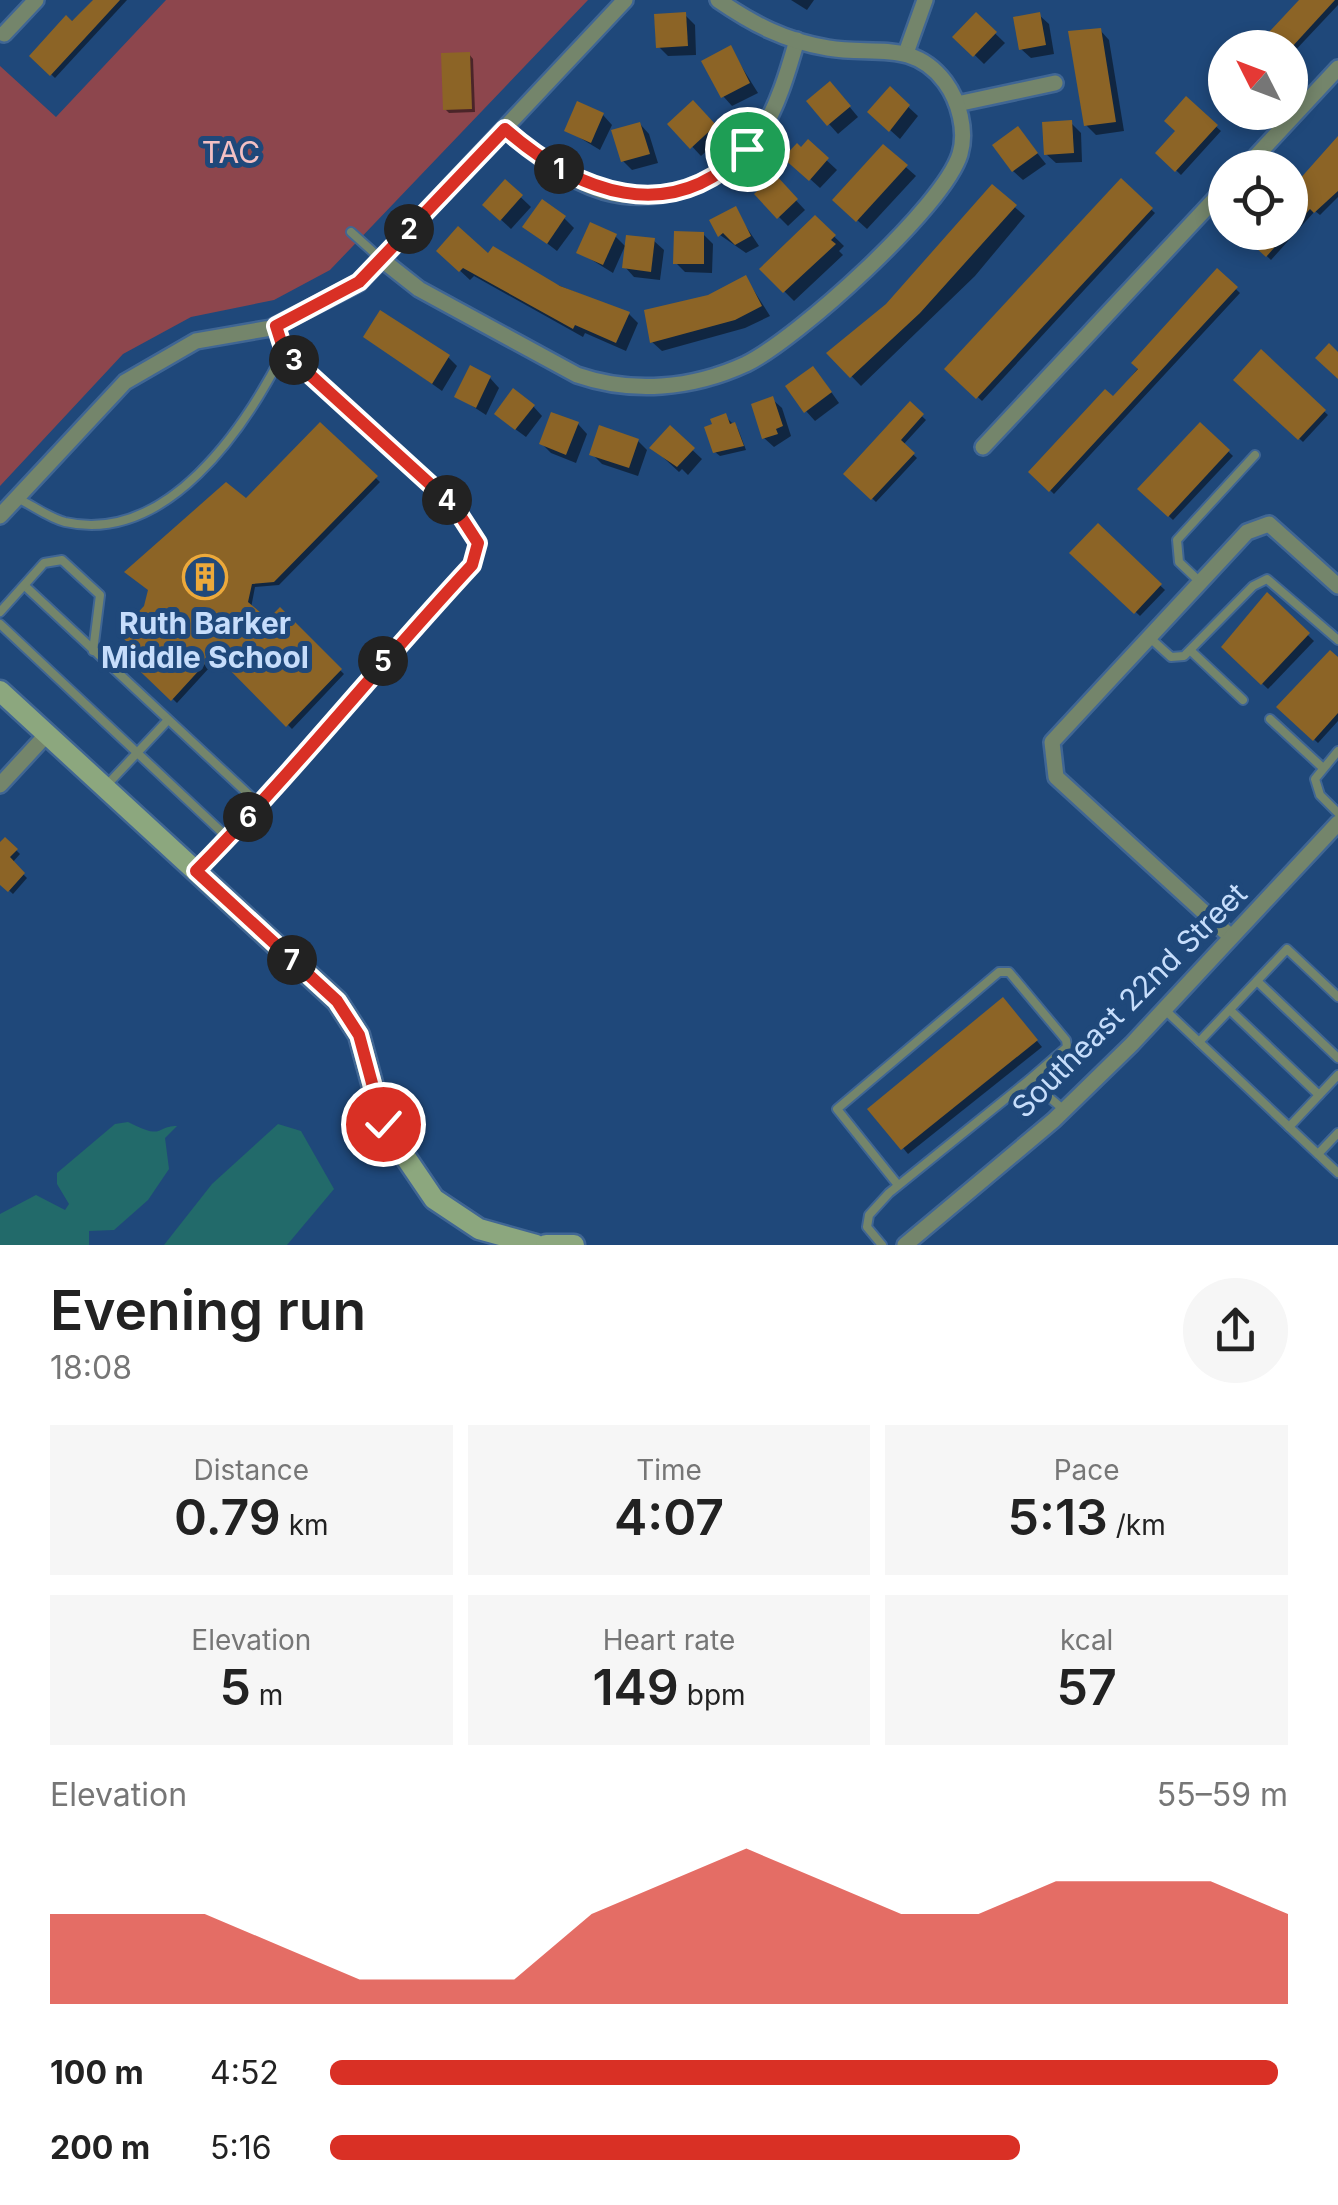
<!DOCTYPE html>
<html lang="en">
<head>
<meta charset="utf-8">
<style>
  :root { --surface:#fff; --page:#f6f6f6; --text:#222; --muted:#767676; --accent:#d93025 }
  body { margin:0; font-family:Inter,sans-serif; background:var(--page); color:var(--text); height:100vh; display:flex; flex-direction:column; font-size:38px; white-space:nowrap }
  * { box-sizing:border-box; margin:0 }
  p { font-size:32px; color:var(--muted) }
  .icon { flex:none; width:55px; height:55px; fill:none; stroke:currentColor; stroke-width:2; stroke-linecap:round; stroke-linejoin:round }
  .map { position:relative; height:1245px; overflow:hidden }
  .panel { display:flex; flex-direction:column; background:var(--surface); flex:1 }
  .panel>* { flex:none }
  .needle { width:65px; rotate:312deg }
  .fabs { position:absolute; left:1208px; top:30px; display:grid; gap:20px }
  .fabs a { display:grid; place-items:center; width:100px; height:100px; border-radius:50%; background:var(--surface); box-shadow:0 5px 15px #0003; font-size:50px }
  .pin { position:absolute; display:grid; place-items:center; width:85px; height:85px; color:#fff; margin:-42px; border:5px solid #fff; border-radius:50%; box-shadow:0 2px 10px #0007 }
  .km { position:absolute; width:50px; height:50px; margin:-25px; border-radius:50%; background:#222; color:#fff; font-size:28px; line-height:50px; text-align:center }
  .round { display:grid; place-items:center; flex:none; width:105px; height:105px; border-radius:52px; background:var(--page) }
  .head { display:flex; align-items:center; justify-content:space-between; height:170px; padding:0 50px }
  h1 { font-size:55px; font-weight:600; line-height:75px }
  .figures { display:grid; grid-template-columns:repeat(3,1fr); gap:15px; height:170px; padding:10px 50px }
  .figures div { display:grid; align-content:center; border-radius:0px; background:var(--page); text-align:center }
  .figures b { font-size:50px; font-weight:600 }
  .figures small { font-size:28px; font-weight:400 }
  .figures p { font-size:28px }
  .chart { height:280px; padding:20px 50px }
  .chart p { display:flex; justify-content:space-between }
  .chart svg { width:100%; height:180px; margin-top:10px; fill:var(--accent); opacity:.7 }
  ul { padding:0 50px; list-style:none; font-size:32px }
  li { display:grid; grid-template-columns:160px 120px 1fr; align-items:center; height:75px }
  li i { height:25px; border-radius:12px; background:var(--accent) }
  .map>svg:first-child { display:block }
</style>
</head>
<body>
<div class="map">
<svg width="1338" height="1245" viewBox="0 0 1338 1245">
  <rect width="100%" height="100%" fill="#1f487a"/>
  <path fill="#8d464d" d="M166,0H588L330,270L274,300L191,317L123,354L0,486V66L56,117Z"/>
  <g fill="#226a6a">
    <path d="M128,1122C165,1141 155,1126 177,1126L165,1138L169,1169L148,1200L114,1230L89,1231V1245H0V1214L36,1195L65,1210L69,1204L57,1184V1173L115,1124Z"/>
    <path d="M278,1124L301,1131L334,1189L287,1245H164L212,1184Z"/>
  </g>
  <g fill="#0007">
    <path d="M96,0H127L55,78L32,56Z"/>
    <path d="M791,0H814L807,10Z"/>
    <path d="M1302,0H1338V5L1290,56Z"/>
    <path d="M685,15L695,25L696,55L668,56L659,47Z"/>
    <path d="M976,15L1005,43L984,64L956,37Z"/>
    <path d="M1039,15L1049,24L1054,54L1031,58L1021,49Z"/>
    <path d="M1100,30L1109,40L1124,131L1096,135L1086,125L1071,33Z"/>
    <path d="M730,48L758,93L732,106L723,96Z"/>
    <path d="M469,54L473,59L475,112L449,113L445,109Z"/>
    <path d="M890,90L918,116L900,139L870,112Z"/>
    <path d="M839,94L858,117L838,134L829,124Z"/>
    <path d="M1186,100L1221,131L1181,175L1158,153L1178,131Z"/>
    <path d="M693,104L723,136L701,156L671,124Z"/>
    <path d="M603,115L612,125L600,150L567,130Z"/>
    <path d="M1071,123L1081,133L1082,162L1056,163L1046,154Z"/>
    <path d="M640,124L649,134L658,163L632,170L623,161Z"/>
    <path d="M1018,129L1046,164L1023,180L1013,171Z"/>
    <path d="M1338,140V197L1320,215L1315,211L1271,260L1249,239L1255,232H1290V194Z"/>
    <path d="M808,143L837,170L820,188L787,158Z"/>
    <path d="M883,147L916,176L867,229L835,200Z"/>
    <path d="M775,178L805,210L788,226L757,195Z"/>
    <path d="M505,182L531,207L511,229L485,205Z"/>
    <path d="M1121,182L1155,213L982,401L948,369Z"/>
    <path d="M993,188L1025,216L975,276L861,386L830,354L888,306Z"/>
    <path d="M735,210L759,246L746,253L720,235Z"/>
    <path d="M564,218L574,228L557,251L526,227Z"/>
    <path d="M815,218L844,246L839,251L843,255L794,301L762,269Z"/>
    <path d="M703,234L713,244L712,273L685,272L676,263Z"/>
    <path d="M615,236L625,246L613,273L579,252Z"/>
    <path d="M654,241L664,250L660,280L634,277L625,267Z"/>
    <path d="M439,251L489,257L629,314L638,323L626,351L585,333L583,337L474,276L470,280Z"/>
    <path d="M1217,271L1240,293L1054,494L1031,472L1113,399Z"/>
    <path d="M746,278L770,316L745,328L662,351L652,342L709,298Z"/>
    <path d="M367,337L448,357L457,366L442,391Z"/>
    <path d="M1261,353L1328,415L1303,442L1236,380Z"/>
    <path d="M490,378L499,388L486,415L457,396Z"/>
    <path d="M822,379L839,403L815,421L806,411Z"/>
    <path d="M772,399L782,408L791,436L774,447L764,438Z"/>
    <path d="M910,405L926,420L903,445L917,458L876,502L846,474Z"/>
    <path d="M533,406L542,416L526,437L507,423Z"/>
    <path d="M725,416L738,429L746,450L720,456L715,452L716,426Z"/>
    <path d="M578,424L587,434L576,463L551,453L542,444Z"/>
    <path d="M320,425L380,482L279,585L255,587L251,608L269,622L280,611L344,674L292,729L220,656L177,703L123,651L246,501Z"/>
    <path d="M1200,425L1233,456L1173,520L1140,489Z"/>
    <path d="M670,429L702,459L688,475L682,469L679,472L653,448Z"/>
    <path d="M638,441L647,450L638,476L602,464L592,454Z"/>
    <path d="M1098,527L1165,590L1140,616L1073,553Z"/>
    <path d="M1267,596L1314,641L1268,689L1224,647Z"/>
    <path d="M1338,661V721L1318,743L1280,707Z"/>
    <path d="M6,840L20,854L12,863L27,878L13,894L0,882V846Z"/>
    <path d="M1008,1006L1042,1047L908,1154L903,1148Z"/>
  </g>
  <g fill="#8c6426">
    <path d="M93,0H120L50,76L29,56L66,15L72,21Z"/>
    <path d="M1299,0H1335L1291,48H1254Z"/>
    <path d="M686,12L688,46L656,48L654,14Z"/>
    <path d="M976,12L997,32L973,57L952,37Z"/>
    <path d="M1040,12L1046,45L1019,50L1013,17Z"/>
    <path d="M1101,28L1116,122L1084,126L1068,31Z"/>
    <path d="M731,45L750,83L721,98L701,61Z"/>
    <path d="M470,52L472,109L443,110L441,53Z"/>
    <path d="M830,81L851,106L827,126L806,101Z"/>
    <path d="M890,86L910,105L889,132L867,112Z"/>
    <path d="M1186,96L1218,125L1175,172L1155,153L1175,131L1164,121Z"/>
    <path d="M693,100L716,125L690,149L667,124Z"/>
    <path d="M577,101L604,113L591,143L564,131Z"/>
    <path d="M1072,120L1074,153L1044,155L1042,122Z"/>
    <path d="M640,122L650,154L621,162L611,130Z"/>
    <path d="M1018,126L1038,153L1012,172L992,145Z"/>
    <path d="M1338,136V191L1314,213L1310,209L1290,231V190Z"/>
    <path d="M808,139L829,158L809,181L783,158L797,143L801,147Z"/>
    <path d="M883,144L908,165L856,222L832,200Z"/>
    <path d="M775,174L798,199L777,219L754,194Z"/>
    <path d="M1121,178L1153,208L976,399L944,369Z"/>
    <path d="M505,179L523,195L500,221L482,205Z"/>
    <path d="M992,184L1017,205L920,313L850,378L826,353L886,304Z"/>
    <path d="M542,199L566,216L547,244L522,227Z"/>
    <path d="M736,206L751,236L735,245L723,233L718,237L709,220Z"/>
    <path d="M815,215L836,235L831,240L836,244L783,293L759,269Z"/>
    <path d="M590,222L617,234L603,265L576,253Z"/>
    <path d="M458,226L488,253L493,246L560,286L630,312L616,343L575,325L573,329L463,268L459,272L436,251Z"/>
    <path d="M674,231L704,232V264H673Z"/>
    <path d="M1251,232H1288L1266,257L1246,239Z"/>
    <path d="M626,235L655,238L651,272L622,268Z"/>
    <path d="M1217,268L1238,287L1049,492L1028,472L1105,389L1113,396L1138,369L1131,363Z"/>
    <path d="M746,275L762,306L735,320L650,343L644,310L708,295Z"/>
    <path d="M380,310L450,355L432,384L363,337Z"/>
    <path d="M1329,343L1338,352V379L1315,358Z"/>
    <path d="M1261,349L1326,410L1298,440L1233,380Z"/>
    <path d="M470,365L491,376L476,408L454,397Z"/>
    <path d="M813,366L832,392L804,413L785,386Z"/>
    <path d="M513,388L535,405L515,430L494,414Z"/>
    <path d="M773,396L783,426L776,429L778,434L762,439L751,404Z"/>
    <path d="M910,401L924,414L901,440L915,453L871,500L843,474Z"/>
    <path d="M551,412L579,422L566,455L539,444Z"/>
    <path d="M726,413L730,424L735,422L744,446L713,453L704,427L712,424L710,419Z"/>
    <path d="M320,422L378,476L274,582L252,584L248,602L268,619L280,607L342,669L286,727L214,654L171,701L119,651L126,641L119,633L144,606L148,590L124,572L226,482L246,498Z"/>
    <path d="M1200,422L1230,450L1168,517L1137,489Z"/>
    <path d="M599,425L639,439L629,468L589,455Z"/>
    <path d="M670,425L695,448L677,467L649,448Z"/>
    <path d="M1098,523L1162,584L1134,614L1069,553Z"/>
    <path d="M1267,592L1310,633L1261,685L1221,647Z"/>
    <path d="M1330,650L1338,657V713L1313,741L1276,707Z"/>
    <path d="M5,837L18,849L10,857L25,873L8,892L0,885V842Z"/>
    <path d="M1003,997L1038,1040L901,1150L867,1109Z"/>
  </g>
  <g fill="none" stroke-linecap="round" stroke-linejoin="round">
    <defs>
      <g id="lane">
        <path d="M351,232L381,259"/>
        <path d="M17,498C32,505 49,518 65,522C167,545 245,428 284,351L276,326"/>
        <path d="M1200,582L1179,562L1177,540L1255,455"/>
        <path d="M25,586L260,805L199,868"/>
        <path d="M0,612L44,563L62,560L100,595L93,651"/>
        <path d="M0,624L228,838"/>
        <path d="M1149,637L1171,657L1184,656L1253,586L1267,579L1338,640"/>
        <path d="M1191,651L1243,700"/>
        <path d="M1270,719L1323,768"/>
        <path d="M1338,751L1315,779L1320,795L1338,813"/>
        <path d="M105,787L168,720"/>
        <path d="M260,805L352,694L471,565L478,543L454,506L284,351"/>
        <path d="M1257,981L1338,1058"/>
        <path d="M1164,1009L1338,1173"/>
        <path d="M1230,1010L1319,1095"/>
        <path d="M1199,1042L1287,949L1338,997"/>
        <path d="M1289,1127L1338,1075"/>
        <path d="M1318,1154L1338,1133"/>
        <path d="M898,1185L837,1109L999,972H1009L1066,1040L1067,1047L1029,1080"/>
        <path d="M882,1245L867,1227L869,1215L889,1193L1029,1080L1064,1110"/>
      </g>
      <g id="street">
        <path d="M4,34L36,0"/>
        <path d="M906,53L925,0"/>
        <path d="M957,104L1055,83"/>
        <path d="M505,129C533,153 567,180 603,191C660,207 727,183 760,134C778,106 788,71 797,40"/>
        <path d="M1245,168L1338,68"/>
        <path d="M381,259L419,289L577,375C632,394 692,389 746,364C797,339 944,207 960,154C967,131 959,101 945,82C913,39 872,56 828,48C785,41 753,24 718,0"/>
        <path d="M983,447L1225,188"/>
        <path d="M0,516L125,382L196,341L271,328L359,283L625,0"/>
        <path d="M0,785L47,734"/>
        <path d="M1231,937L1056,777L1052,742L1247,532L1269,524L1338,586"/>
        <path d="M905,1245L1054,1120L1132,1044L1338,823"/>
      </g>
      <g id="secondary">
        <path d="M0,691L337,1001L359,1035L383,1124L434,1199L479,1229L536,1245"/>
        <path d="M546,1245H574"/>
      </g>
    </defs>
    <use href="#lane" stroke="#406694" stroke-width="12"/>
    <use href="#street" stroke="#406694" stroke-width="20"/>
    <use href="#secondary" stroke="#406694" stroke-width="25"/>
    <use href="#lane" stroke="#74856b" stroke-width="8"/>
    <use href="#street" stroke="#74856b" stroke-width="15"/>
    <use href="#secondary" stroke="#8ca77e" stroke-width="20"/>
  </g>
  <g fill="none" stroke-linecap="round" stroke-linejoin="round">
    <defs>
      <path id="route" d="M383,1124L359,1035L337,1001L196,871C292,774 378,666 472,565L478,543L454,506L284,351L276,326L359,282L505,129C577,192 670,229 747,149"/>
    </defs>
    <use href="#route" stroke="#fff" stroke-width="20"/>
    <use href="#route" stroke="#d93025" stroke-width="12"/>
  </g>
  <defs>
    <symbol id="building-ring" viewBox="-11 -11 22 22"><circle r="9.5" fill="#1f487a" stroke="#eca93b" stroke-width="1.5"/><path d="M-4-6H4V6H1V3H-1V6H-4ZM-2.5-4.3h1.7v1.8h-1.7ZM.8-4.3h1.7v1.8H.8ZM-2.5-1h1.7V.8h-1.7ZM.8-1h1.7V.8H.8Z" fill="#eca93b"/></symbol>
  </defs>
  <g fill-rule="evenodd">
    <use href="#building-ring" x="180" y="552" width="50" height="50"/>
  </g>
  <g text-anchor="middle" dominant-baseline="central" stroke-width="10" stroke-linejoin="round" paint-order="stroke">
    <g font-size="30" fill="#f3c0c3" stroke="#1f487a">
      <text x="231" y="152">TAC</text>
    </g>
    <g font-size="30" font-weight="bold" fill="#c6ddfb" stroke="#1f487a">
      <text x="205" y="623">Ruth Barker<tspan x="205" dy="34">Middle School</tspan></text>
    </g>
    <g font-size="30" fill="#c6ddfb" stroke="#1f487a">
      <text transform="translate(1129 1000) rotate(-45)">Southeast 22nd Street</text>
    </g>
  </g>
</svg>
<div class="fabs">
<a><svg class="needle" viewBox="-14 -14 28 28"><path d="M0-13l5 13h-10z" fill="#e53935"/><path d="M0 13l5-13h-10z" fill="#767676"/></svg></a>
<a><svg class="icon" aria-label="locate" viewBox="0 0 24 24"><circle cx="12" cy="12" r="6"/><path d="M12 2v4M12 18v4M2 12h4M18 12h4"/></svg></a>
</div>
<div class="pin" style="left:747px;top:149px;background:#1e9e55"><svg class="icon" aria-label="arrive" viewBox="0 0 24 24"><path d="M6 21V4h12l-3 4 3 4H6"/></svg></div>
<div class="pin" style="left:383px;top:1124px;background:#d93025"><svg class="icon" aria-label="check" viewBox="0 0 24 24"><path d="M5 12l5 5 9-10"/></svg></div>
<b class="km" style="left:559px;top:169px">1</b>
<b class="km" style="left:409px;top:229px">2</b>
<b class="km" style="left:294px;top:360px">3</b>
<b class="km" style="left:447px;top:500px">4</b>
<b class="km" style="left:383px;top:661px">5</b>
<b class="km" style="left:248px;top:817px">6</b>
<b class="km" style="left:292px;top:960px">7</b>
</div>
<section class="panel">
<div class="head"><div><h1>Evening run</h1><p>18:08</p></div><a class="round"><svg class="icon" aria-label="share" viewBox="0 0 24 24"><path d="M12 15V3M7 8l5-5 5 5M5 13v7h14v-7"/></svg></a></div>
<div class="figures">
<div><p>Distance</p><b>0.79<small> km</small></b></div>
<div><p>Time</p><b>4:07</b></div>
<div><p>Pace</p><b>5:13<small> /km</small></b></div>
</div>
<div class="figures">
<div><p>Elevation</p><b>5<small> m</small></b></div>
<div><p>Heart rate</p><b>149<small> bpm</small></b></div>
<div><p>kcal</p><b>57</b></div>
</div>
<div class="chart"><p><span>Elevation</span>55–59 m</p>
<svg viewBox="0 0 160 44" preserveAspectRatio="none"><path d="M0 44V22L10 22L20 22L30 30L40 38L50 38L60 38L70 22L80 14L90 6L100 14L110 22L120 22L130 14L140 14L150 14L160 22V44z"/></svg>
</div>
<ul>
<li><b>100 m</b>4:52<i style="width:99%"></i></li>
<li><b>200 m</b>5:16<i style="width:72%"></i></li>
</ul>
</section>
</body>
</html>
